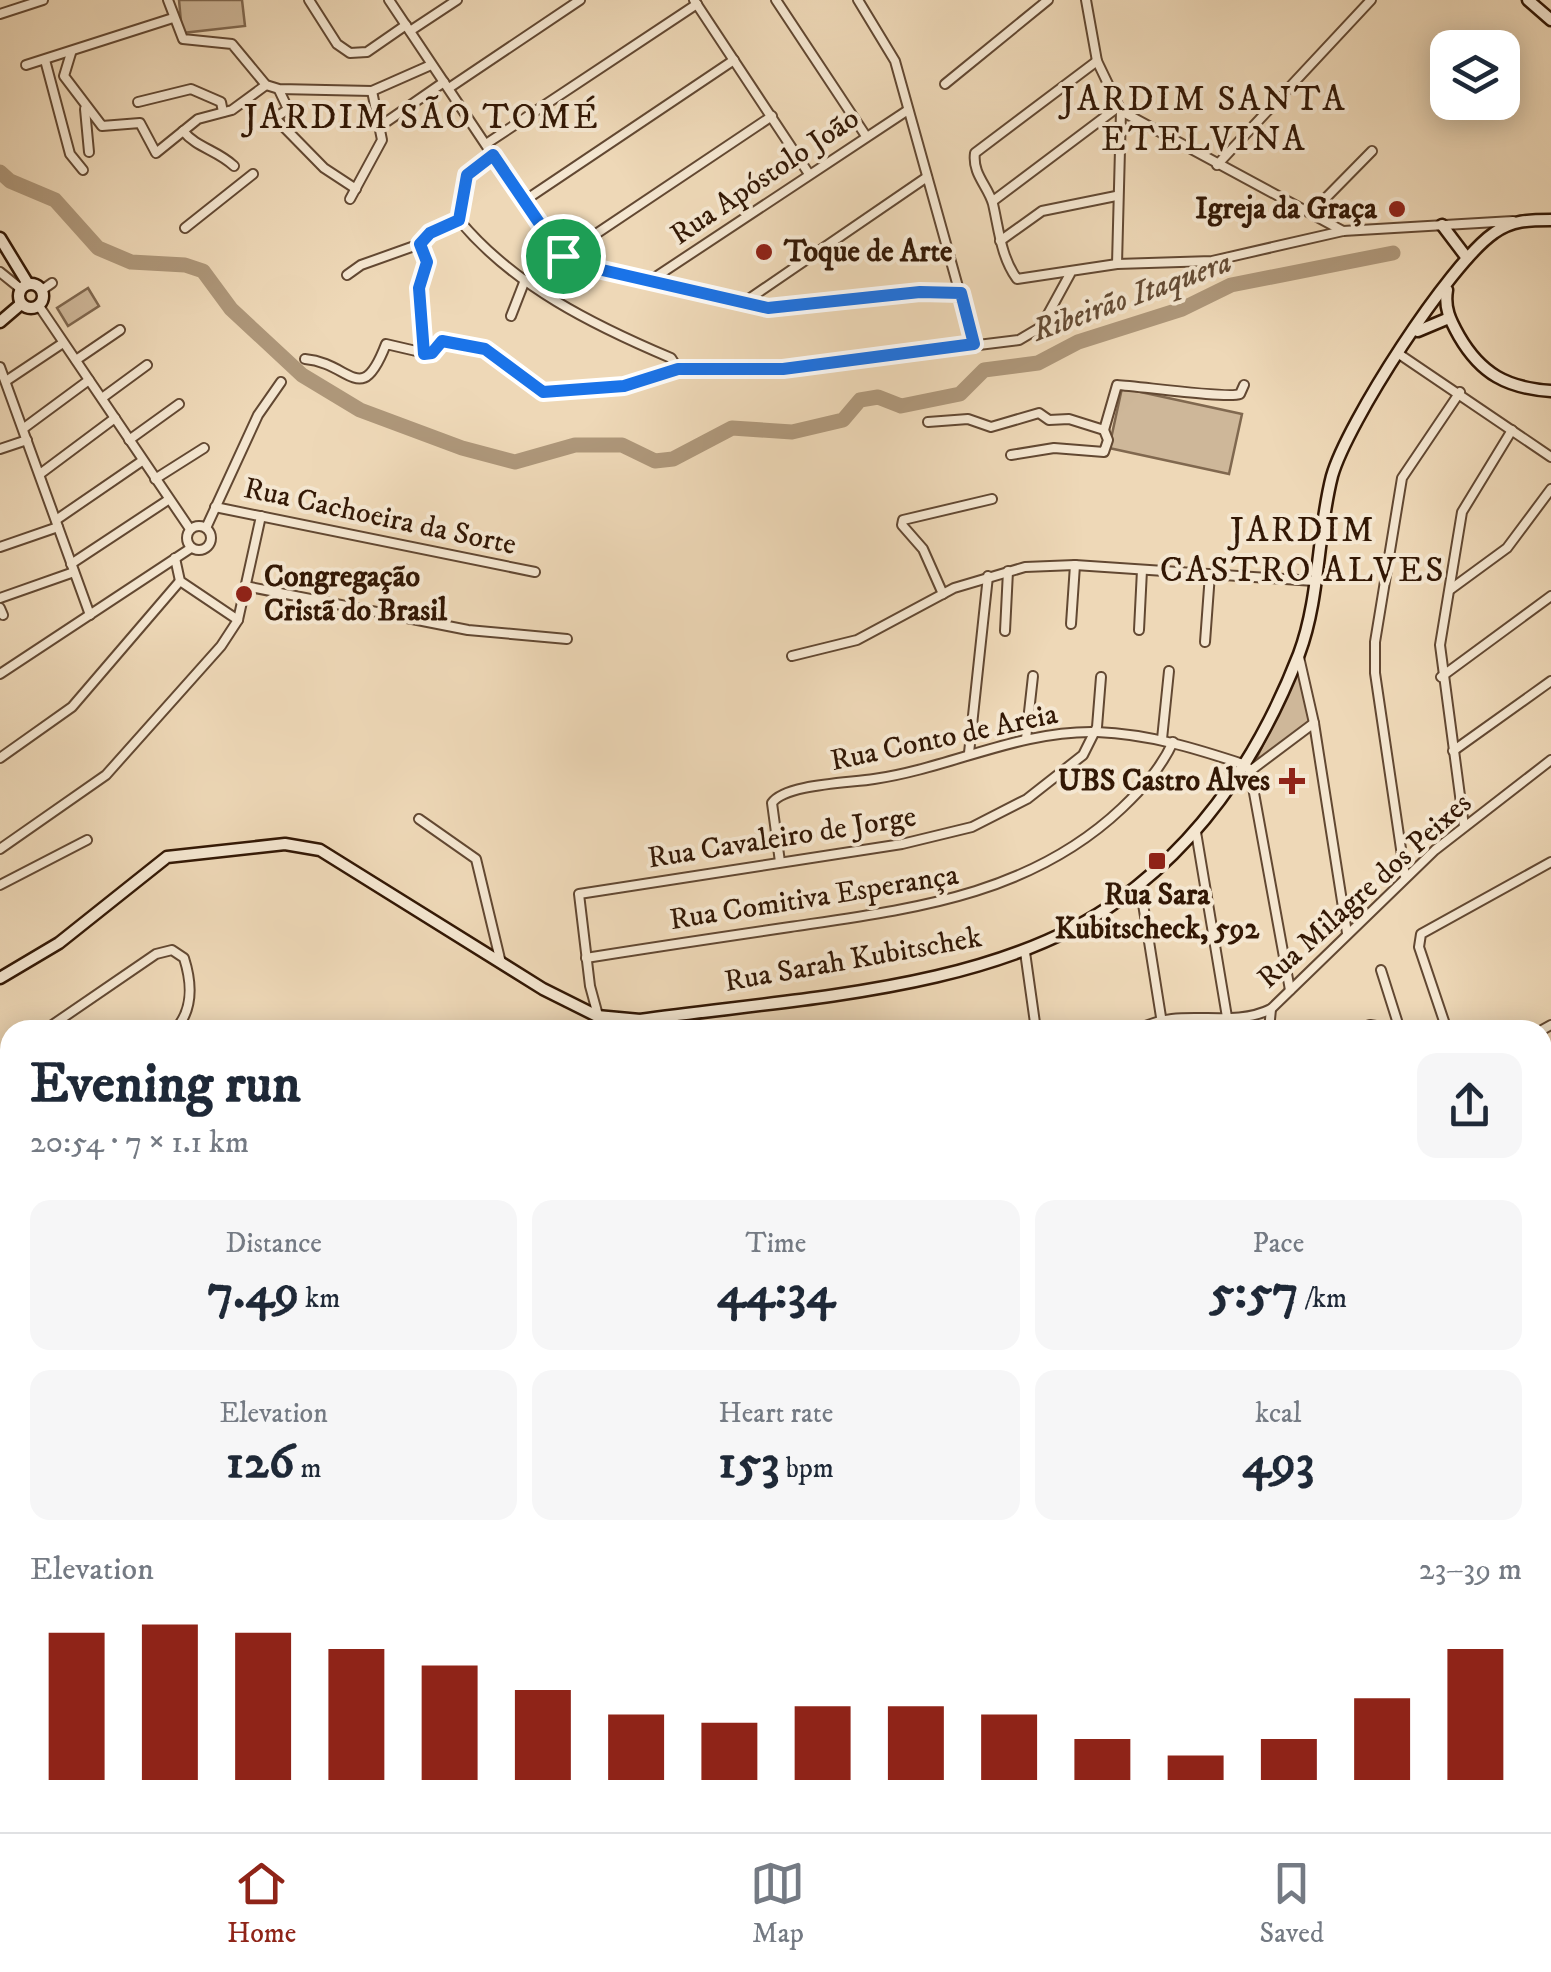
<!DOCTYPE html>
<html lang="en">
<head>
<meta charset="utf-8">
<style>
  :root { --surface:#fff; --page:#f6f6f7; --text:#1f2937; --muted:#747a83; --line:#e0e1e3; --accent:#8f2418 }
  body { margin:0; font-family:"IM FELL DW Pica",serif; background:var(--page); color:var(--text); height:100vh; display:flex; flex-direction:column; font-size:38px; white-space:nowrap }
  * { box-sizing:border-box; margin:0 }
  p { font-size:32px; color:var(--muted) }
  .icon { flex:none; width:55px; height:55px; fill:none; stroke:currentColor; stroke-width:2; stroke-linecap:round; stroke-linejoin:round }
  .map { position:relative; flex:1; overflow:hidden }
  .details { position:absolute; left:0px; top:1020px; width:1552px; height:812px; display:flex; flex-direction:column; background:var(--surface); border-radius:30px 30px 0 0; box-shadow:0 5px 25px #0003 }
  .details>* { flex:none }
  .buttons { position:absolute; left:1430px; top:30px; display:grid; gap:20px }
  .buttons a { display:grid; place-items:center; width:90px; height:90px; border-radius:20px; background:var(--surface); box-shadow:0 5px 25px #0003; font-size:50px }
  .pin { position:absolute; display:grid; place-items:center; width:85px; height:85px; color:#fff; margin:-42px; border:5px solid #fff; border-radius:50%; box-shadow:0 2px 10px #0007 }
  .round { display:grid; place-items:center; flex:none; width:105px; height:105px; border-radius:20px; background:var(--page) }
  .head { display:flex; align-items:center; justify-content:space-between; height:170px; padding:0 30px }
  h1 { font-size:55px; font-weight:700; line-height:75px }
  .stats { display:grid; grid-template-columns:repeat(3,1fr); gap:15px; height:170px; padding:10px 30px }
  .stats div { display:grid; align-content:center; border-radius:20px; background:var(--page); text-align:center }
  .stats b { font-size:50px; font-weight:700 }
  .stats small { font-size:28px; font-weight:400 }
  .stats p { font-size:28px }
  .chart { height:280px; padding:20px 30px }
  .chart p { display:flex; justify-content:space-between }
  .chart svg { width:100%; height:180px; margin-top:10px; stroke:var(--accent); stroke-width:6 }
  .menu { display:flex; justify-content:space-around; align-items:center; height:140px; border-top:2px solid var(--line); background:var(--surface); font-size:28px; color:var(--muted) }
  .menu a { display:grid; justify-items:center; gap:5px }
  .menu .on { color:var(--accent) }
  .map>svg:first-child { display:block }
</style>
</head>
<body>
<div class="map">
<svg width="1551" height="1832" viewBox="0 0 1551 1832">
  <rect width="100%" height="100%" fill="#eed8b7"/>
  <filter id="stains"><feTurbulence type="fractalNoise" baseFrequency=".002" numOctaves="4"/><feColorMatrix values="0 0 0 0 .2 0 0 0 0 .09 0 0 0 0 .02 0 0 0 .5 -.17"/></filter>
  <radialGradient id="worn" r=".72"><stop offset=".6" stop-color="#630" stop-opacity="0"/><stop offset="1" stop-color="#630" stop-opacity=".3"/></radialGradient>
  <g fill="#ceb799" stroke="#80684f" stroke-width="2.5">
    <path d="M179,0H242L245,26L182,33Z"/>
    <path d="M88,288L99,306L68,326L57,308Z"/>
    <path d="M1122,388L1242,414L1229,474L1109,448Z"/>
    <path d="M1298,669L1310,722L1253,766Z"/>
    <path d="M1542,1474H1551V1832H1383L1350,1823L1542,1822Z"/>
  </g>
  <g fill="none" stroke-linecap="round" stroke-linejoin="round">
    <path stroke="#7d644b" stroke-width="2.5" d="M0,1812L10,1791"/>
    <path stroke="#ae977a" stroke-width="15" d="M0,172L10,181L55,200L98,248L131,262L185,265L203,271L231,309L302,375L360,410L462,448L515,462L575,445H622L655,461L673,459L732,428L792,432L843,420L860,400L878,397L901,406L960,394L984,370L1038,363L1078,342L1182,309L1231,285L1393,253"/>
    <defs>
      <g id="street">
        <path d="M168,0L183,39L232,44L266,85L279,89L372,91L431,65"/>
        <path d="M309,0L337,44L350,53L367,52L406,25"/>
        <path d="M389,0L534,217L559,252L576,264L768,308L920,292L961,293"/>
        <path d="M694,0L809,174"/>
        <path d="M776,0L866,136"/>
        <path d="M858,0L895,61L974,344"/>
        <path d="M1086,0L1097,61L1121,111L1343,231"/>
        <path d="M0,14L43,0"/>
        <path d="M410,31L457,0"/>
        <path d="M71,53L64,76L102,126L140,123L156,153L198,119L232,110L266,85"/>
        <path d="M45,60L70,154L83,170"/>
        <path d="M1097,61L975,153C972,174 988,186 993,204C999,230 1001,257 1017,279L1117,264L1212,261L1343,231L1513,221"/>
        <path d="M26,65L173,18"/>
        <path d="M945,84L1048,0"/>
        <path d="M449,88L580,0"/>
        <path d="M279,90L288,109L275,118L324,168L356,189"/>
        <path d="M138,102L191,89L221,102L223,112"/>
        <path d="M85,109L89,152"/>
        <path d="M379,127L444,82"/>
        <path d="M183,131C197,148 217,150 234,166"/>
        <path d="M486,144L697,4"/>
        <path d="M1217,165L1371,0"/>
        <path d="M350,199L382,140L372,91"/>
        <path d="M524,201L734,60"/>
        <path d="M993,201L1118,107"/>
        <path d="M1312,212L1372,151"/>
        <path d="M459,220C514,286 593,325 671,358L678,369"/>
        <path d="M459,220L467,175L493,155"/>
        <path d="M185,228L253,174"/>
        <path d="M1000,241L1042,211L1116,196"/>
        <path d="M563,256L772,116"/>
        <path d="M1117,264L1121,111"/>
        <path d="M0,272L21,289"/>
        <path d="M347,275L361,265L420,244"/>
        <path d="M648,282L908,110"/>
        <path d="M42,290L52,283"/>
        <path d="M743,303L927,177"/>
        <path d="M39,306L190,529"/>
        <path d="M511,316L525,280"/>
        <path d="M424,354L419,288L427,262L420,244L430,233L459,220"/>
        <path d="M1399,354L1551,457"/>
        <path d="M305,359C351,363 361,409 386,344L429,354L437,342H464L485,349L543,392L624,386L678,369H783L1019,340L1041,327L1070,274"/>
        <path d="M76,360L120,330"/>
        <path d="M0,367L90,615"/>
        <path d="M6,381L63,343"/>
        <path d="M102,398L147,365"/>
        <path d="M928,422L968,419L991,427L1039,413L1049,420L1069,419L1104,430L1117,385C1138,386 1228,399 1240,394L1244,385"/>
        <path d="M24,428L89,380"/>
        <path d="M129,440L179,404"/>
        <path d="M0,449L27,440"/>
        <path d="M1011,455L1054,448L1104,452L1108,440L1104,430"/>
        <path d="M40,474L115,418"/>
        <path d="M155,479L204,448"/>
        <path d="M215,507L535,572"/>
        <path d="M56,520L142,461"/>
        <circle cx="199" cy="538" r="12"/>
        <path d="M206,528L258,415L281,382"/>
        <path d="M0,547L58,527"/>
        <path d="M175,558L180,581L238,620"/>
        <path d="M71,564L168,500"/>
        <path d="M245,586L468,630L567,639"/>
        <path d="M1451,589L1507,548L1551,489"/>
        <path d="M943,594L923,549L902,525L903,520L992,499"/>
        <path d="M0,598L74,572"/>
        <path d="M0,608L3,615"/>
        <path d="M1071,624L1075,565"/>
        <path d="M1139,630L1142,570"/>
        <path d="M1005,631L1008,571"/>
        <path d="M1205,642L1210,574"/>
        <path d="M792,656L857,640L954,588L1025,567L1075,565L1314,581"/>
        <path d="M1299,657L1314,723L1347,933"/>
        <path d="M0,674L191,548"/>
        <path d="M1441,677L1551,596"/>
        <path d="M1026,739L1033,676"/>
        <path d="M1162,739L1169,671"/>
        <path d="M1453,751L1551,681"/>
        <path d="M969,753L988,576"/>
        <path d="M0,758L72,707L180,581"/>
        <path d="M1250,771L1314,723"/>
        <path d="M419,819L476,859L501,963"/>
        <path d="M1464,826L1440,645L1462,512L1512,430"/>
        <path d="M1196,832L1227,1017"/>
        <path d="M0,849L106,775L221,646L238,620L261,516"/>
        <path d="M780,862L772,803C785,784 850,783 874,779C950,768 1019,730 1097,732C1150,734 1197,749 1246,765L1250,771L1290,990"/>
        <path d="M1405,876L1375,673V642L1402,478L1460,392"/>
        <path d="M0,885L87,840"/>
        <path d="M1140,885L1161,1017"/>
        <path d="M1025,952L1036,1030"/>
        <path d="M586,958C654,947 722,937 790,927C911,909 1029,896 1122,808C1143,788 1161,768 1173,742"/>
        <path d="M1381,970L1400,1030"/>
        <path d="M481,1029L482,1030"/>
        <path d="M45,1030L156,954L172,950L184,958C192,983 194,1009 175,1030"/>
        <path d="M602,1030L590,986L579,894L902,844L972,827L1027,799L1083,755L1097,727L1101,677"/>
        <path d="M1138,1030C1180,1005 1228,1030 1271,1009L1435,850L1551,760"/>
        <path d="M1269,1030L1271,1009"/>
        <path d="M1354,1030L1370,1025L1400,1030"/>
        <path d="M1447,1030L1419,947L1421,934L1551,862"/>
        <path d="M1542,1030L1551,1025"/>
        <path d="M0,1074L10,1059"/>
        <path d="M1542,1130L1551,1162"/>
        <path d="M1542,1191L1551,1196"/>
        <path d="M0,1275L8,1393L0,1415"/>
        <path d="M1542,1277L1551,1281"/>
        <path d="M1542,1371L1551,1374"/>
        <path d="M0,1489L10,1483"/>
        <path d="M0,1567L10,1560"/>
        <path d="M0,1645L10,1638"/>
        <path d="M662,1822V1832"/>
        <path d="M686,1822L690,1832"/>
        <path d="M698,1822L710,1832"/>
        <path d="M1180,1822L1211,1832"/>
        <path d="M961,1825L1043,1822"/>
        <path d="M317,1832L319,1822"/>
        <path d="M411,1832L413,1822"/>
        <path d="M494,1832L497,1822"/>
        <path d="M572,1832L574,1822"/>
        <path d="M1158,1832V1822"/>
      </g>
      <g id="secondary">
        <path d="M1528,0L1551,20"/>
        <path d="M1442,225L1467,258"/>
        <path d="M0,238L28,284"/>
        <circle cx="31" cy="296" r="12"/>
        <path d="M1447,290C1444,308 1450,320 1459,336C1481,374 1507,388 1551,391"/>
        <path d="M0,322L21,304"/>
        <path d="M1418,331L1449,318"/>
        <path d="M0,978L59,943L167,857L285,844L320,850L543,989L597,1016L640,1020C792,998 993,992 1119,900C1205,838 1261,752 1299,654C1320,598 1317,534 1332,476C1347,423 1449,264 1494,233C1512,220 1529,220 1551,220"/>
      </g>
    </defs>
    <use href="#street" stroke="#624832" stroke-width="12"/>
    <use href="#secondary" stroke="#331805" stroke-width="15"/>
    <use href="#street" stroke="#f4e6d0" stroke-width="8"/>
    <use href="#secondary" stroke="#f4e6d0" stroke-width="10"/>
  </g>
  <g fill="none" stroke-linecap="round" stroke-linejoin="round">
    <defs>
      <path id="route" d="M493,155L559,252L576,264L768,308L920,292L961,293L974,344L783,369H678L624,386L543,392L485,349L442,341L432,353L424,354L419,288L427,262L420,244L430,233L459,220L467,175Z"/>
    </defs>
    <use href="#route" stroke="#fff" stroke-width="20"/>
    <use href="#route" stroke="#1a73e8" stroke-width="12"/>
  </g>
  <g fill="#8f2418" stroke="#f4e6d0" stroke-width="4">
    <circle cx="1397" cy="209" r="10"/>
    <circle cx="764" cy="252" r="10"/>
    <circle cx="244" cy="594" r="10"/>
    <path d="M1287 766h10v10h10v10h-10v10h-10v-10h-10v-10h10z"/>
    <rect x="1147" y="851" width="20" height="20" rx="5"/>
  </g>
  <g text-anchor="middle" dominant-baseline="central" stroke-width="8" stroke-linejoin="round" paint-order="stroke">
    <g font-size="30" fill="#331805" stroke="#f4e6d0">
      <text transform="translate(765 177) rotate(-34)">Rua Apóstolo João</text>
      <text transform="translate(380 517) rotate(12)">Rua Cachoeira da Sorte</text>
      <text transform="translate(944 738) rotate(-12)">Rua Conto de Areia</text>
      <text transform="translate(782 838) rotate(-9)">Rua Cavaleiro de Jorge</text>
      <text transform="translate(1365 891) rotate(-42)">Rua Milagre dos Peixes</text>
      <text transform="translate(814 898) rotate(-9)">Rua Comitiva Esperança</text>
      <text transform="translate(853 960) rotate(-10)">Rua Sarah Kubitschek</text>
    </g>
    <g font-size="30" font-weight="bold" fill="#331805" stroke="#f4e6d0" text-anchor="end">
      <text x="1377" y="209">Igreja da Graça</text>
      <text x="784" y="252" text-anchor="start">Toque de Arte</text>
      <text x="264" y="577" text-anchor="start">Congregação<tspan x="264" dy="34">Cristã do Brasil</tspan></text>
      <text x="1270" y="781">UBS Castro Alves</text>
      <text x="1157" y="895" text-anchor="middle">Rua Sara<tspan x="1157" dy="34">Kubitscheck, 592</tspan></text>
    </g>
    <g font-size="32" font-style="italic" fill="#644b34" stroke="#f4e6d0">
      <text transform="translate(1132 297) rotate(-20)">Ribeirão Itaquera</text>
    </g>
    <g font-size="35" letter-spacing="2.5" fill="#331805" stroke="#f4e6d0">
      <text x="1204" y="100">JARDIM SANTA<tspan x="1204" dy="40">ETELVINA</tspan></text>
      <text x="422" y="118">JARDIM SÃO TOMÉ</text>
      <text x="1303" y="531">JARDIM<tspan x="1303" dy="40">CASTRO ALVES</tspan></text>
    </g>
  </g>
  <rect width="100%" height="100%" filter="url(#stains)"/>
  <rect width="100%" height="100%" fill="url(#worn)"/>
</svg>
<div class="buttons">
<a><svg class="icon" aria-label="layers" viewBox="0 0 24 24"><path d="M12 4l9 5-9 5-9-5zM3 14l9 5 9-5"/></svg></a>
</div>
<div class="pin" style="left:563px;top:256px;background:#1e9e55"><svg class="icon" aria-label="arrive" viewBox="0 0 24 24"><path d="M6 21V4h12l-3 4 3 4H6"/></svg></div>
<section class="details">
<div class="head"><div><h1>Evening run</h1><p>20:54 · 7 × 1.1 km</p></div><a class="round"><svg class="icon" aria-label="share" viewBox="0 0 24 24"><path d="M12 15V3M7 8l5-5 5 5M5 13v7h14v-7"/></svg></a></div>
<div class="stats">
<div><p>Distance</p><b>7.49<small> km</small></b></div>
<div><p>Time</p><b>44:34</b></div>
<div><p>Pace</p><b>5:57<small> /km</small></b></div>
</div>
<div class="stats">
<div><p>Elevation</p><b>126<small> m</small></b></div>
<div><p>Heart rate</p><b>153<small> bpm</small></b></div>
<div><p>kcal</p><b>493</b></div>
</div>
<div class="chart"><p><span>Elevation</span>23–39 m</p>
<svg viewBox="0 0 160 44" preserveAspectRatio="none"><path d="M5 44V8M15 44V6M25 44V8M35 44V12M45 44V16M55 44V22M65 44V28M75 44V30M85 44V26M95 44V26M105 44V28M115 44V34M125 44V38M135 44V34M145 44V24M155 44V12"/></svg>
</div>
</section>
</div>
<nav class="menu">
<a class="on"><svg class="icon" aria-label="home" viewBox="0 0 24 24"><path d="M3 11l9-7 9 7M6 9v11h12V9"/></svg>Home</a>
<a><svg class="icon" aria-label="map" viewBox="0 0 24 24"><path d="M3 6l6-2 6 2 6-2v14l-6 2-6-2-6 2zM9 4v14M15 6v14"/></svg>Map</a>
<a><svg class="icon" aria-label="saved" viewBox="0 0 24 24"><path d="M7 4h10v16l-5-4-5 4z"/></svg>Saved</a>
</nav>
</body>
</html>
